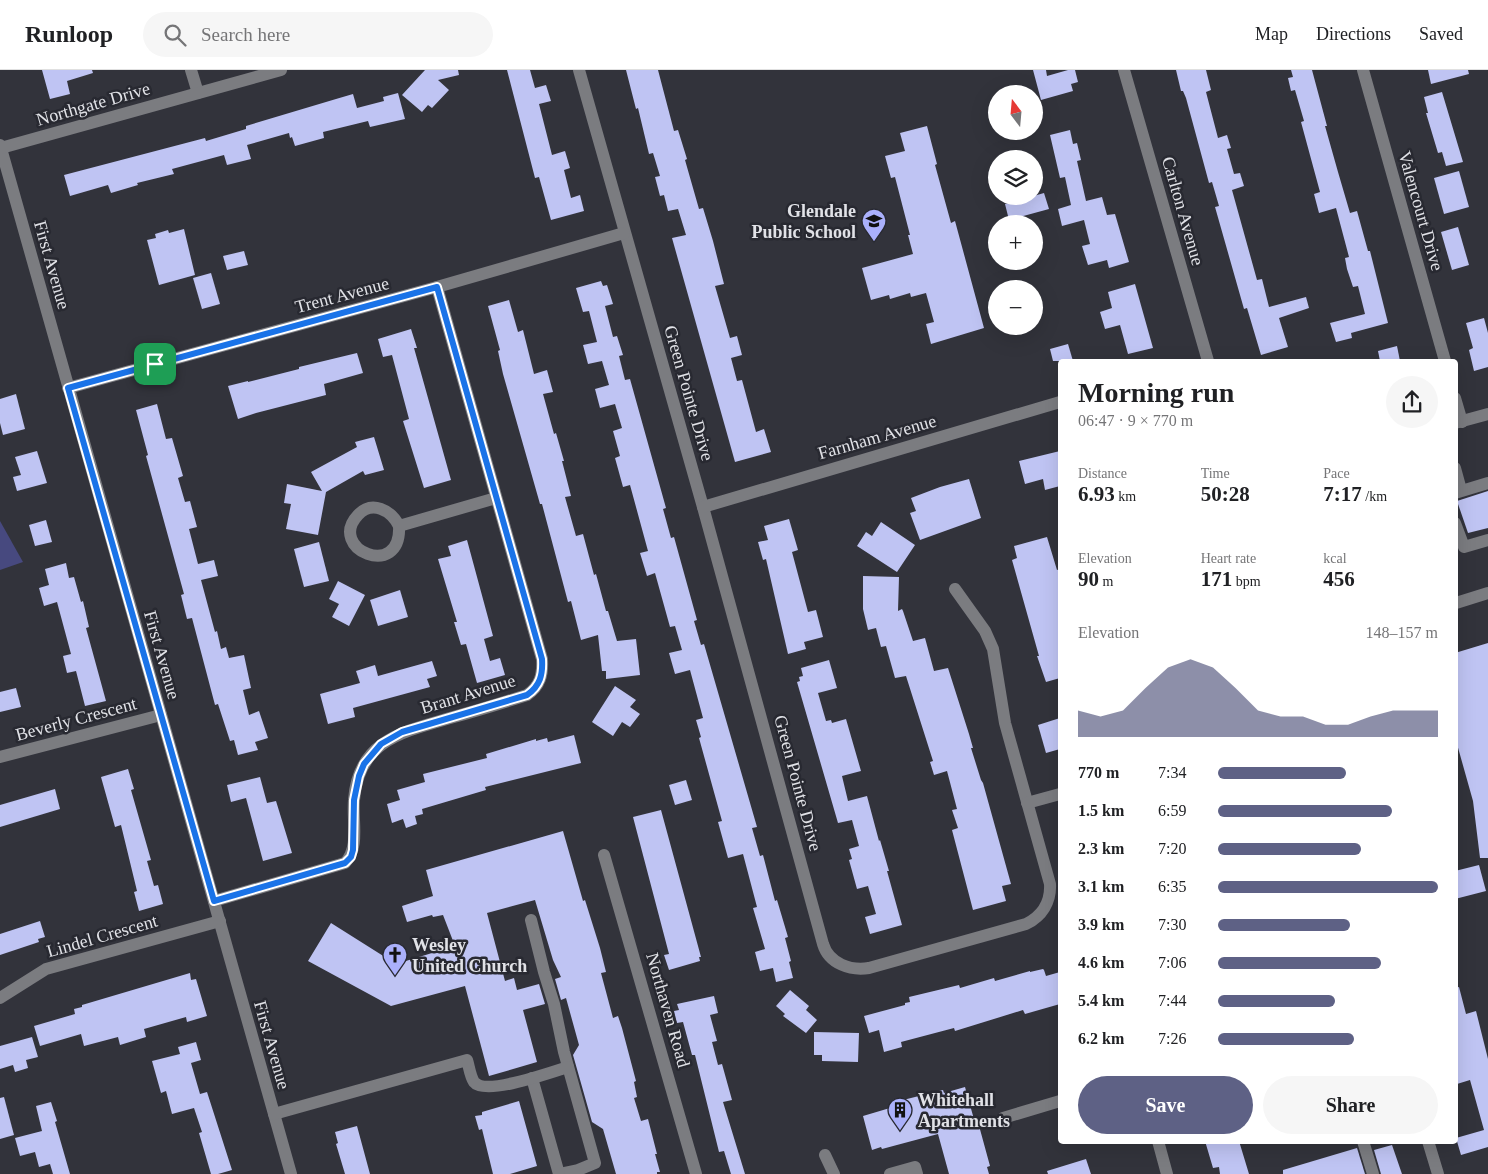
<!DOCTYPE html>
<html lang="en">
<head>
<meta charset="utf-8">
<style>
  :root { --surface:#fff; --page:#f6f6f6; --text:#202124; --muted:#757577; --line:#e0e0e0; --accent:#5e6185 }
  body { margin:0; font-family:"Times New Roman",serif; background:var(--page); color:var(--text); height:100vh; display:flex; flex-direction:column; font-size:19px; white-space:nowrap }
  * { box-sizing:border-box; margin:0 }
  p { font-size:16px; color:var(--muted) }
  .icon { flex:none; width:28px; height:28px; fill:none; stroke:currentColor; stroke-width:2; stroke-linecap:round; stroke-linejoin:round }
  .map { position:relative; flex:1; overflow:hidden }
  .side { position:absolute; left:1058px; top:289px; width:400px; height:785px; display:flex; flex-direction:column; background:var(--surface); border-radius:5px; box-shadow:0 5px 20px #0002 }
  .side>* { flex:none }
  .needle { width:32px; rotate:344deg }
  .controls { position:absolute; left:988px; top:15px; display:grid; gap:10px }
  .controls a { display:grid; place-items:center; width:55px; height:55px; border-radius:50%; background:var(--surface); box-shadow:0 5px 20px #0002; font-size:25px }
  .pin { position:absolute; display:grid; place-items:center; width:42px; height:42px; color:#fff; margin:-21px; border-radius:10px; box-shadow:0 2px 8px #0006 }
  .round { display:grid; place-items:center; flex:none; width:52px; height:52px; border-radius:26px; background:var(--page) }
  .headline { display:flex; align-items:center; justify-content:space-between; height:85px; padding:0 20px }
  h1 { font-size:28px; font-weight:600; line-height:38px }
  .figures { display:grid; grid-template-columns:repeat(3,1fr); gap:8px; height:85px; padding:5px 20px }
  .figures div { display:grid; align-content:center }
  .figures b { font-size:21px; font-weight:600 }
  .figures small { font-size:14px; font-weight:400 }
  .figures p { font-size:14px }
  .chart { height:140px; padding:10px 20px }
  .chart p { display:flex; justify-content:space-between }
  .chart svg { width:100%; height:90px; margin-top:5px; fill:var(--accent); opacity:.7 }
  .primary-button { display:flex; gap:10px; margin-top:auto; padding:10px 20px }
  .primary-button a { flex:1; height:58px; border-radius:30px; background:var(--accent); color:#fff; font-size:20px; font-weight:600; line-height:58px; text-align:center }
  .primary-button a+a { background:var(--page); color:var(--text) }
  ul { padding:0 20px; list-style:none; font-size:16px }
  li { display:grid; grid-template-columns:80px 60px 1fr; align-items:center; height:38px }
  li i { height:12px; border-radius:6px; background:var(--accent) }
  header { display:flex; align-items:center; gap:30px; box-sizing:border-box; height:70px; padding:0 25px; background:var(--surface); border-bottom:1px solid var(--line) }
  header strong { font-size:24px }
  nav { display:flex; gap:28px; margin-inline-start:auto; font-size:18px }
  .search { width:350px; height:45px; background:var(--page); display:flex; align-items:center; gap:12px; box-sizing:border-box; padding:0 18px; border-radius:28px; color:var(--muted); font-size:19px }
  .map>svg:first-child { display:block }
</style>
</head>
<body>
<header>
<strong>Runloop</strong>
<div class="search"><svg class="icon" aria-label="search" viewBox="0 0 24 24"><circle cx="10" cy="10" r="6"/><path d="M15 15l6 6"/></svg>Search here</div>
<nav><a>Map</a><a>Directions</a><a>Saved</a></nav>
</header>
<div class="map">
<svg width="1488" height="1104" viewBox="0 0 1488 1104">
  <rect width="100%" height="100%" fill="#32333b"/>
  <path fill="#47497f" d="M0,451L23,492L0,500Z"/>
  <g fill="#bfc4f3">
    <path d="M42,0H92L93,3L67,11L70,24L50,29Z"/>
    <path d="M425,0H458L459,5L438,10L449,20L432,38L428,35L422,42L402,25Z"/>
    <path d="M507,0H530L535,18L546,15L551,31L539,34L552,85L565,81L570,98L564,100L571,128L580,125L584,141L551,150L539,107L535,108Z"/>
    <path d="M626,0H658L674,61L678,60L687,89L685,90L699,139L703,138L713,171L724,214L715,216L730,268L737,266L742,285L731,288L737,311L742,310L756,362L764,359L771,382L735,392L672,168L686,165L678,139L668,141L664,125L660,126L655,107L660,106L653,83L649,84L638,38L636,39Z"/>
    <path d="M1033,0H1046L1047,6L1068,0H1075L1078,12L1071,14L1073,21L1041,30Z"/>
    <path d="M1176,0H1206L1211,20L1206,22L1218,68L1227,65L1231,78L1227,79L1234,104L1240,103L1244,116L1232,120L1257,210L1262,209L1269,237L1306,227L1309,238L1279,248L1288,277L1261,285L1247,238L1244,239L1215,137L1219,136L1212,112L1209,113L1186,28L1183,21H1181Z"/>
    <path d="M1291,0H1312L1327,56H1325L1338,102L1350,143L1357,141L1368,181H1370L1388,253L1351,263L1352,268L1336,272L1330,253L1365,244L1358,216L1353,217L1347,199L1345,188L1349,187L1336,138L1319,143L1314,124L1320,122L1301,52L1304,51L1295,20L1291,21L1288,8L1293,7Z"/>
    <path d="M1428,0H1468L1469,4L1431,14Z"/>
    <path d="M1442,22L1463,92L1446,96L1442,82L1438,83L1426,43H1428L1424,27Z"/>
    <path d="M398,23L405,49L370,57L368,51L323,62L324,68L295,76L292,67L290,68L289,63L247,75L251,89L227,95L224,85L172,99L174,104L137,113L138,115L111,123L108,115L70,126L64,105L205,68L206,71L246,59V56L336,29L353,24L357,38L384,31L383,27Z"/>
    <path d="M927,56L937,94L935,95L951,153L955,151L984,258L931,274L926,254L934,252L926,223L911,227L910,223L890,229L889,225L871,230L862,198L913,184L908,165H910L895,107L891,108L885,86L905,81L900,63Z"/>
    <path d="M1070,60L1073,74L1077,73L1081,90L1077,91L1086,131L1102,127L1107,145L1115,144L1129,192L1109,198L1107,190L1088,195L1082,176L1090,174L1084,150L1062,156L1058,139L1071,135L1065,107L1060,108L1050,65Z"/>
    <path d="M1459,101L1469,137L1444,144L1434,108Z"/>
    <path d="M1044,123L1049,139L1009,150L1005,134Z"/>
    <path d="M1458,157L1469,195L1452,200L1441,162Z"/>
    <path d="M184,159L195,205L159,215L147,170L156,168L155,164L168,160L169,163Z"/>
    <path d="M244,181L248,195L227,200L223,186Z"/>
    <path d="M211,203L220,234L202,239L193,208Z"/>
    <path d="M601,211L603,216L607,215L613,234L605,236L613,267L617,266L623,285L619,286L625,310L630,309L666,438L663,439L671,468L674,467L697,550L694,551L701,575L704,574L757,757L752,758L760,786L763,785L775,831L777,830L788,867L785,868L791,891L789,892L793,908L776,912L773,898L760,901L755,882L765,879L753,838L757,837L743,784L728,788L718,752L722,751L699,668L701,667L696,650L703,648L690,600L675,604L669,583L682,580L675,556L670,557L655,503L647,506L640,483L648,481L630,415L623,417L615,388L620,386L613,361L622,358L615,334L600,338L595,319L609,315L602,291L588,294L583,275L597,272L589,241L583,242L576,218Z"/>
    <path d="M1135,214L1153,278L1128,284L1120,255L1105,259L1100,242L1112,238L1108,222Z"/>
    <path d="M509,230L518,262L523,260L534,304L547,300L553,322L543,324L554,364L556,363L564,391H562L571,426L565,427L576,466L583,464L594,505L596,504L606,541H608L617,571L636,569L640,605L606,609V601H602L598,565L581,570L571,531L568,532L542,434H540L503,304L498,281L500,280L488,236Z"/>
    <path d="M1484,248L1488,263V297L1474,301L1469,280L1473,278L1466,253Z"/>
    <path d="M411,259L417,278H414L451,410L424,418L403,351L409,349L392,285L383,287L378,269Z"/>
    <path d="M1068,274L1073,291H1053L1050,279Z"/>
    <path d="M1397,276L1400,291H1380L1378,281Z"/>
    <path d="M357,283L363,303L324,314L326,325L256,343L238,349L228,316L248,311V312L299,299V297Z"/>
    <path d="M16,324L25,359L3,365L0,353V329Z"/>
    <path d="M157,334L166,369L172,368L183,406L178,408L185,432L190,431L197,457L189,459L198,494L214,490L218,506L201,510L215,562L217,561L221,579L226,577L229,588L244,585L251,618L243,620L249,645L259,641L268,668L255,672L258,680L238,685L234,670L230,671L218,634L215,635L192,548L187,549L181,525L184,524L146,386L148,385L136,340Z"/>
    <path d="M374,367L384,400L365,405L363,401L326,422L318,465L286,459L291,434L284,433L287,414L322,421L311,402L357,377L355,372Z"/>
    <path d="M37,381L47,413L17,421L13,407L21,405L15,387Z"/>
    <path d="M1060,381V416L1045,420L1043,409L1025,414L1019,391Z"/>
    <path d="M969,409L981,448L920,470L910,443L916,441L911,428L940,417Z"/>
    <path d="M1488,421V458L1468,463L1457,431Z"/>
    <path d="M789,449L798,480L792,482L808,542L816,540L823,567L804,572L806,579L788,584L766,489L763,490L758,472L768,470L764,456Z"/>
    <path d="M46,450L52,472L35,476L29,455Z"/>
    <path d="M881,452L915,475L897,502L857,476L866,462L872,466Z"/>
    <path d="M1047,467L1057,500L1060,499V608L1046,612L1037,586H1039L1012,490L1017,488L1014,476Z"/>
    <path d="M467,470L493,566L484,569L490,591L500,588L505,605L477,613L466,574L461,575L454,552H457L438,489L451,486L448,476Z"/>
    <path d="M319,472L329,511L304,517L294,479Z"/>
    <path d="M66,493L69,508L74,507L81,532L83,531L89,557L86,558L106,631L85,636L76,601L67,603L63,586L71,584L57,532L44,536L39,518L49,515L45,499Z"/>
    <path d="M863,506L899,507L898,541L902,539L903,541L913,571L925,568L934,601L948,598L969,664L973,678H971L981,710L983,713L1011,814L1002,816L1006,831L973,840L952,760L958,758L952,740L957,739L947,701L934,705L930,692L933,691L906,606L895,608L886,576L881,577L876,558L868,560L863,539Z"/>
    <path d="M338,511L365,525L349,556L332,547L339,534L329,529Z"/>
    <path d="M400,520L408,547L378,556L370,530Z"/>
    <path d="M1488,573V788H1480L1473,731L1455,667V583Z"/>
    <path d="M829,590L837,618L818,623L826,651L831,650L832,653L846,649L861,701L842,706L848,731L867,726L879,771L880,770L889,801H887L902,855L870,864L865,847L876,844L868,816L857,819L849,790L852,789L849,779L859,776L852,750L838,753L797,612L800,611L799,607L803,606L801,598Z"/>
    <path d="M432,591L437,606L427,609L430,617L353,638L355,647L328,654L320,624L360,613L356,601L375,595L378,606Z"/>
    <path d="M615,616L636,630L630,637L640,644L630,657L622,652L613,666L592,652Z"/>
    <path d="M16,618L21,637L0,642V622Z"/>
    <path d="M1060,648V679L1046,683L1038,655Z"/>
    <path d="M574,665L581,693L485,717L486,720L422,739L423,744L415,746L417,754L406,758L403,749L392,753L387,734L400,730L397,720L425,712L423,704L487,688L486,684L536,669V671L547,668L548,672Z"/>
    <path d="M128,699L134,719L131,720L151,790L147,791L154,816L158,815L163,834L139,841L134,822L137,821L121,755L115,757L101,707Z"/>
    <path d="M260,707L267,733L276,731L292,783L263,791L246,728L231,732L227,715Z"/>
    <path d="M686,710L692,730L675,735L669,715Z"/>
    <path d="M55,719L60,739L0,757V735Z"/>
    <path d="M661,740L701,887H699L700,891L669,900L664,885L669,884L633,747Z"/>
    <path d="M563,761L583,831L585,830L600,878L606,902L601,903L613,948L618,946L622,958L636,1011L634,1012L637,1027L634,1028L641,1051L648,1049L657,1084H655L660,1102H657V1104H616L603,1059L592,1052L573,985L579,975L566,928L561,930L555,909L561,907L553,890L535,830L487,843L505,911L514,908L517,920L539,914L545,934L523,940L537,992L489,1006L465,916L391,936L308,891L331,853L396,894L455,876L443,845L433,847L432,845L407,852L402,836L433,826L426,800Z"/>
    <path d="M1479,795L1486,821L1455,829V801Z"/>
    <path d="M40,851L45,867L38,869L39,872L0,885V864Z"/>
    <path d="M1043,899L1044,900L1046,906L1060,902V934L1025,944L1023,940L955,961L954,958L901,972L902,977L884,982L879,960L869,963L864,946L905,935V933L910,932L909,927L959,915L960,918L994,908L995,911L1030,901V902Z"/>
    <path d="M190,903L191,910L196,909L207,946L187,952L186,947L144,959L146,967L120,975L118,967L84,976L81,964L40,976L34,956L75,944L74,939L82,937V935Z"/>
    <path d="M1459,917L1466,944L1476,941L1488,989V1077L1461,1085L1456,1068L1484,1060L1470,1010L1457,1014L1455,1005V918Z"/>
    <path d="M790,920L809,936L806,940L817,950L806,963L783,946L785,944L776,936Z"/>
    <path d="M714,926L718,943L710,945L717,971L712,972L718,995L722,994L732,1030L723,1032L745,1104H731L724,1081L719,1082L695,985H692L683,952L677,953L674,941L679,940L677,934Z"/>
    <path d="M814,962L859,963L858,992L822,991V985H814Z"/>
    <path d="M32,967L38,987L26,990L28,998L15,1002L13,995L0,999V976Z"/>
    <path d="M196,972L201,990L191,993L200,1024L207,1022L232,1100L218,1104H211L199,1063L202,1062L194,1038L172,1044L166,1021L161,1023L152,991L180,984L178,977Z"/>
    <path d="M965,1017L975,1053L978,1052L990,1096L987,1097L989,1104H949L938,1064L882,1079L881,1077L872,1080L863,1046L900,1035L899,1031L943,1020L944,1023Z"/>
    <path d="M4,1027L14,1065L0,1069V1028Z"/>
    <path d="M519,1031L537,1096L510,1104H493L482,1059L479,1060L475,1046L482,1045V1042Z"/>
    <path d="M51,1032L57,1051L55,1052L70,1104H53L50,1094L39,1097L35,1082L20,1086L15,1068L42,1061L36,1036Z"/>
    <path d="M357,1056L370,1104H345L336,1074L338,1073L335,1062Z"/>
    <path d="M1205,1071H1239L1249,1104H1220L1219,1097L1213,1098Z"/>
    <path d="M1392,1075L1402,1104H1381L1374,1080Z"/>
    <path d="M1357,1078L1365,1104H1283V1100Z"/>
    <path d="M1086,1089L1091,1104H1048L1047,1101Z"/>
  </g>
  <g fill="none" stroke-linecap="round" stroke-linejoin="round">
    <g stroke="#7b7c80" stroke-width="12">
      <path d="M191,0L198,23"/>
      <path d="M579,0L703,437L823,874C829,894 851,901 869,898L1026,854C1042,846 1051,832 1050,814L1005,653L993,579L985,561L955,519"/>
      <path d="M1124,0L1208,291"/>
      <path d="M1363,0L1445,291"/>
      <path d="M0,75L291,1104"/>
      <path d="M1,78L281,0"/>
      <path d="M68,318L437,217L624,163"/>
      <path d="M1455,328L1462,352"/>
      <path d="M1455,353L1488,344"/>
      <path d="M1455,398L1461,420"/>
      <path d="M1455,423L1488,413"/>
      <path d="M703,437L1060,332"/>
      <path d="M1455,453L1464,477L1488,470"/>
      <path d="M399,456C391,440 372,430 358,445C326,479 402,511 399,456L496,428"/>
      <path d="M1456,533L1488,523"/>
      <path d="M0,687L161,645"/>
      <path d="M1027,733L1060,724"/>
      <path d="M604,785L696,1104"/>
      <path d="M214,831L345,793C360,777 352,751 354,730C358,671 402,662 450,648C476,641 502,633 527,625C540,616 543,605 542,589L437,217"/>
      <path d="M531,850L544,902L554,934L564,982L595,1093L578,1100L559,1104"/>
      <path d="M0,928L46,899L220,851"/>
      <path d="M532,1008L559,1104"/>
      <path d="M274,1044L467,990C469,996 470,1006 474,1012C485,1026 552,1002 568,997"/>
      <path d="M1003,1048L1060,1031"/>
      <path d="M1158,1071L1167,1104"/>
      <path d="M1363,1071L1373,1104"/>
      <path d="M1428,1071L1438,1104"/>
      <path d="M825,1085L834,1104"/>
      <path d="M890,1104L915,1097L917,1104"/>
    </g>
  </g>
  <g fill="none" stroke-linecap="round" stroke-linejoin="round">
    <defs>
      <path id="route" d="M437,217L542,589C543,605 540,616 527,625L402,662L381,674L364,694L359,706L354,730L353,780L351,787L345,793L214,831L68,318Z"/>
    </defs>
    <use href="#route" stroke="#fff" stroke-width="10"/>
    <use href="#route" stroke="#1a73e8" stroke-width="6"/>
  </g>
  <defs>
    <symbol id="school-pin" viewBox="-11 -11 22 30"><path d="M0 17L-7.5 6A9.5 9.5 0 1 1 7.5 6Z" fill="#aab0fb" stroke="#282931"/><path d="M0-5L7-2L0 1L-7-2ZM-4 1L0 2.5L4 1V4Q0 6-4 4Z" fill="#111"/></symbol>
    <symbol id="church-pin" viewBox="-11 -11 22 30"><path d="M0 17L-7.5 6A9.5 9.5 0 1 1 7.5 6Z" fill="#aab0fb" stroke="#282931"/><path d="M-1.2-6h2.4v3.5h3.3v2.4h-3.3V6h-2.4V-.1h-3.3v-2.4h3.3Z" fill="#111"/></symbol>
    <symbol id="building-pin" viewBox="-11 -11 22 30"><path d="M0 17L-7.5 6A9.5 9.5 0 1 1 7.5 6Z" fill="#aab0fb" stroke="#282931"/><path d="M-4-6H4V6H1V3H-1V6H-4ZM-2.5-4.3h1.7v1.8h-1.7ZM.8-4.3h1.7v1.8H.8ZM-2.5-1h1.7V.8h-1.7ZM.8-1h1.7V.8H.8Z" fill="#111"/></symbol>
  </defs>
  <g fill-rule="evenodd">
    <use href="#school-pin" x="860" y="137" width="28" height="38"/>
    <use href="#church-pin" x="381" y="871" width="28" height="38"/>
    <use href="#building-pin" x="886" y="1026" width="28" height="38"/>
  </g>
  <g text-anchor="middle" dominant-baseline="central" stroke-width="5" stroke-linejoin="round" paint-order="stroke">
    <g font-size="18" fill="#e1e2e7" stroke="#282931">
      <text transform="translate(93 34) rotate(-16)">Northgate Drive</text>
      <text transform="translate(1183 141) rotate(74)">Carlton Avenue</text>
      <text transform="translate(1421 141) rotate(74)">Valencourt Drive</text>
      <text transform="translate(52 195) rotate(74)">First Avenue</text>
      <text transform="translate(342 225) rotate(-15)">Trent Avenue</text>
      <text transform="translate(689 323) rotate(74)">Green Pointe Drive</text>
      <text transform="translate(877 367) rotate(-16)">Farnham Avenue</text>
      <text transform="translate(162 585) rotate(74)">First Avenue</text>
      <text transform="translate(468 624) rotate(-17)">Brant Avenue</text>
      <text transform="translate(76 649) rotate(-15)">Beverly Crescent</text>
      <text transform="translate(798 713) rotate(75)">Green Pointe Drive</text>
      <text transform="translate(102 866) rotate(-16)">Lindel Crescent</text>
      <text transform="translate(668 940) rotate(74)">Northaven Road</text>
      <text transform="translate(272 975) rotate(74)">First Avenue</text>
    </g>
    <g font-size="18" font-weight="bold" fill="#e1e2e7" stroke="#282931" text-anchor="start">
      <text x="856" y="141" text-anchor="end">Glendale<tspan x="856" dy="21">Public School</tspan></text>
      <text x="412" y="875">Wesley<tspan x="412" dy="21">United Church</tspan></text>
      <text x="918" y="1030">Whitehall<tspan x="918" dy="21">Apartments</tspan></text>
    </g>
  </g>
</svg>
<div class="controls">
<a><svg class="needle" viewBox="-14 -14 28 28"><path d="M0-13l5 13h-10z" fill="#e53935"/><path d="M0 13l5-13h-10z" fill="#757577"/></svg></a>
<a><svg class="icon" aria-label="layers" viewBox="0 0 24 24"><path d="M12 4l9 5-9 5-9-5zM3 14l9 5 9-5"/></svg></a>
<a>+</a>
<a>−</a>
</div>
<div class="pin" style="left:155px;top:294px;background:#1e9e55"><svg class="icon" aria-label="arrive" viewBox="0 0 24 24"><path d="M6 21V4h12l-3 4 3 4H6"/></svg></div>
<section class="side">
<div class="headline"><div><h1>Morning run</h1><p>06:47 · 9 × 770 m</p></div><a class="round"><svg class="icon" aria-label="share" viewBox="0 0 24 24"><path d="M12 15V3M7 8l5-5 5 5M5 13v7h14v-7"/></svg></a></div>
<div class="figures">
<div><p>Distance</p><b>6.93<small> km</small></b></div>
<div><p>Time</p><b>50:28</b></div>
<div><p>Pace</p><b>7:17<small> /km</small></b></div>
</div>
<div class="figures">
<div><p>Elevation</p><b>90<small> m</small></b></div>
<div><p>Heart rate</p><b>171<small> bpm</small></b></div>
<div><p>kcal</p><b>456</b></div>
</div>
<div class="chart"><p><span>Elevation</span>148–157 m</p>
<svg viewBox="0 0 160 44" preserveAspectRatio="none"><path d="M0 44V31L10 34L20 31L30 20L40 10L50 6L60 10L70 20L80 31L90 34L100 34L110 38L120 38L130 34L140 31L150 31L160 31V44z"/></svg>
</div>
<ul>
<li><b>770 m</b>7:34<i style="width:58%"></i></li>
<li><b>1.5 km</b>6:59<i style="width:79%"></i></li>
<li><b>2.3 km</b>7:20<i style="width:65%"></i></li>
<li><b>3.1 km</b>6:35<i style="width:100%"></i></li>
<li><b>3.9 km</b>7:30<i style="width:60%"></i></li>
<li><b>4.6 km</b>7:06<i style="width:74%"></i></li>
<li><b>5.4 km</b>7:44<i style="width:53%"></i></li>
<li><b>6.2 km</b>7:26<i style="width:62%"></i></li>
</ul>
<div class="primary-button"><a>Save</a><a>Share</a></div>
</section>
</div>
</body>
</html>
